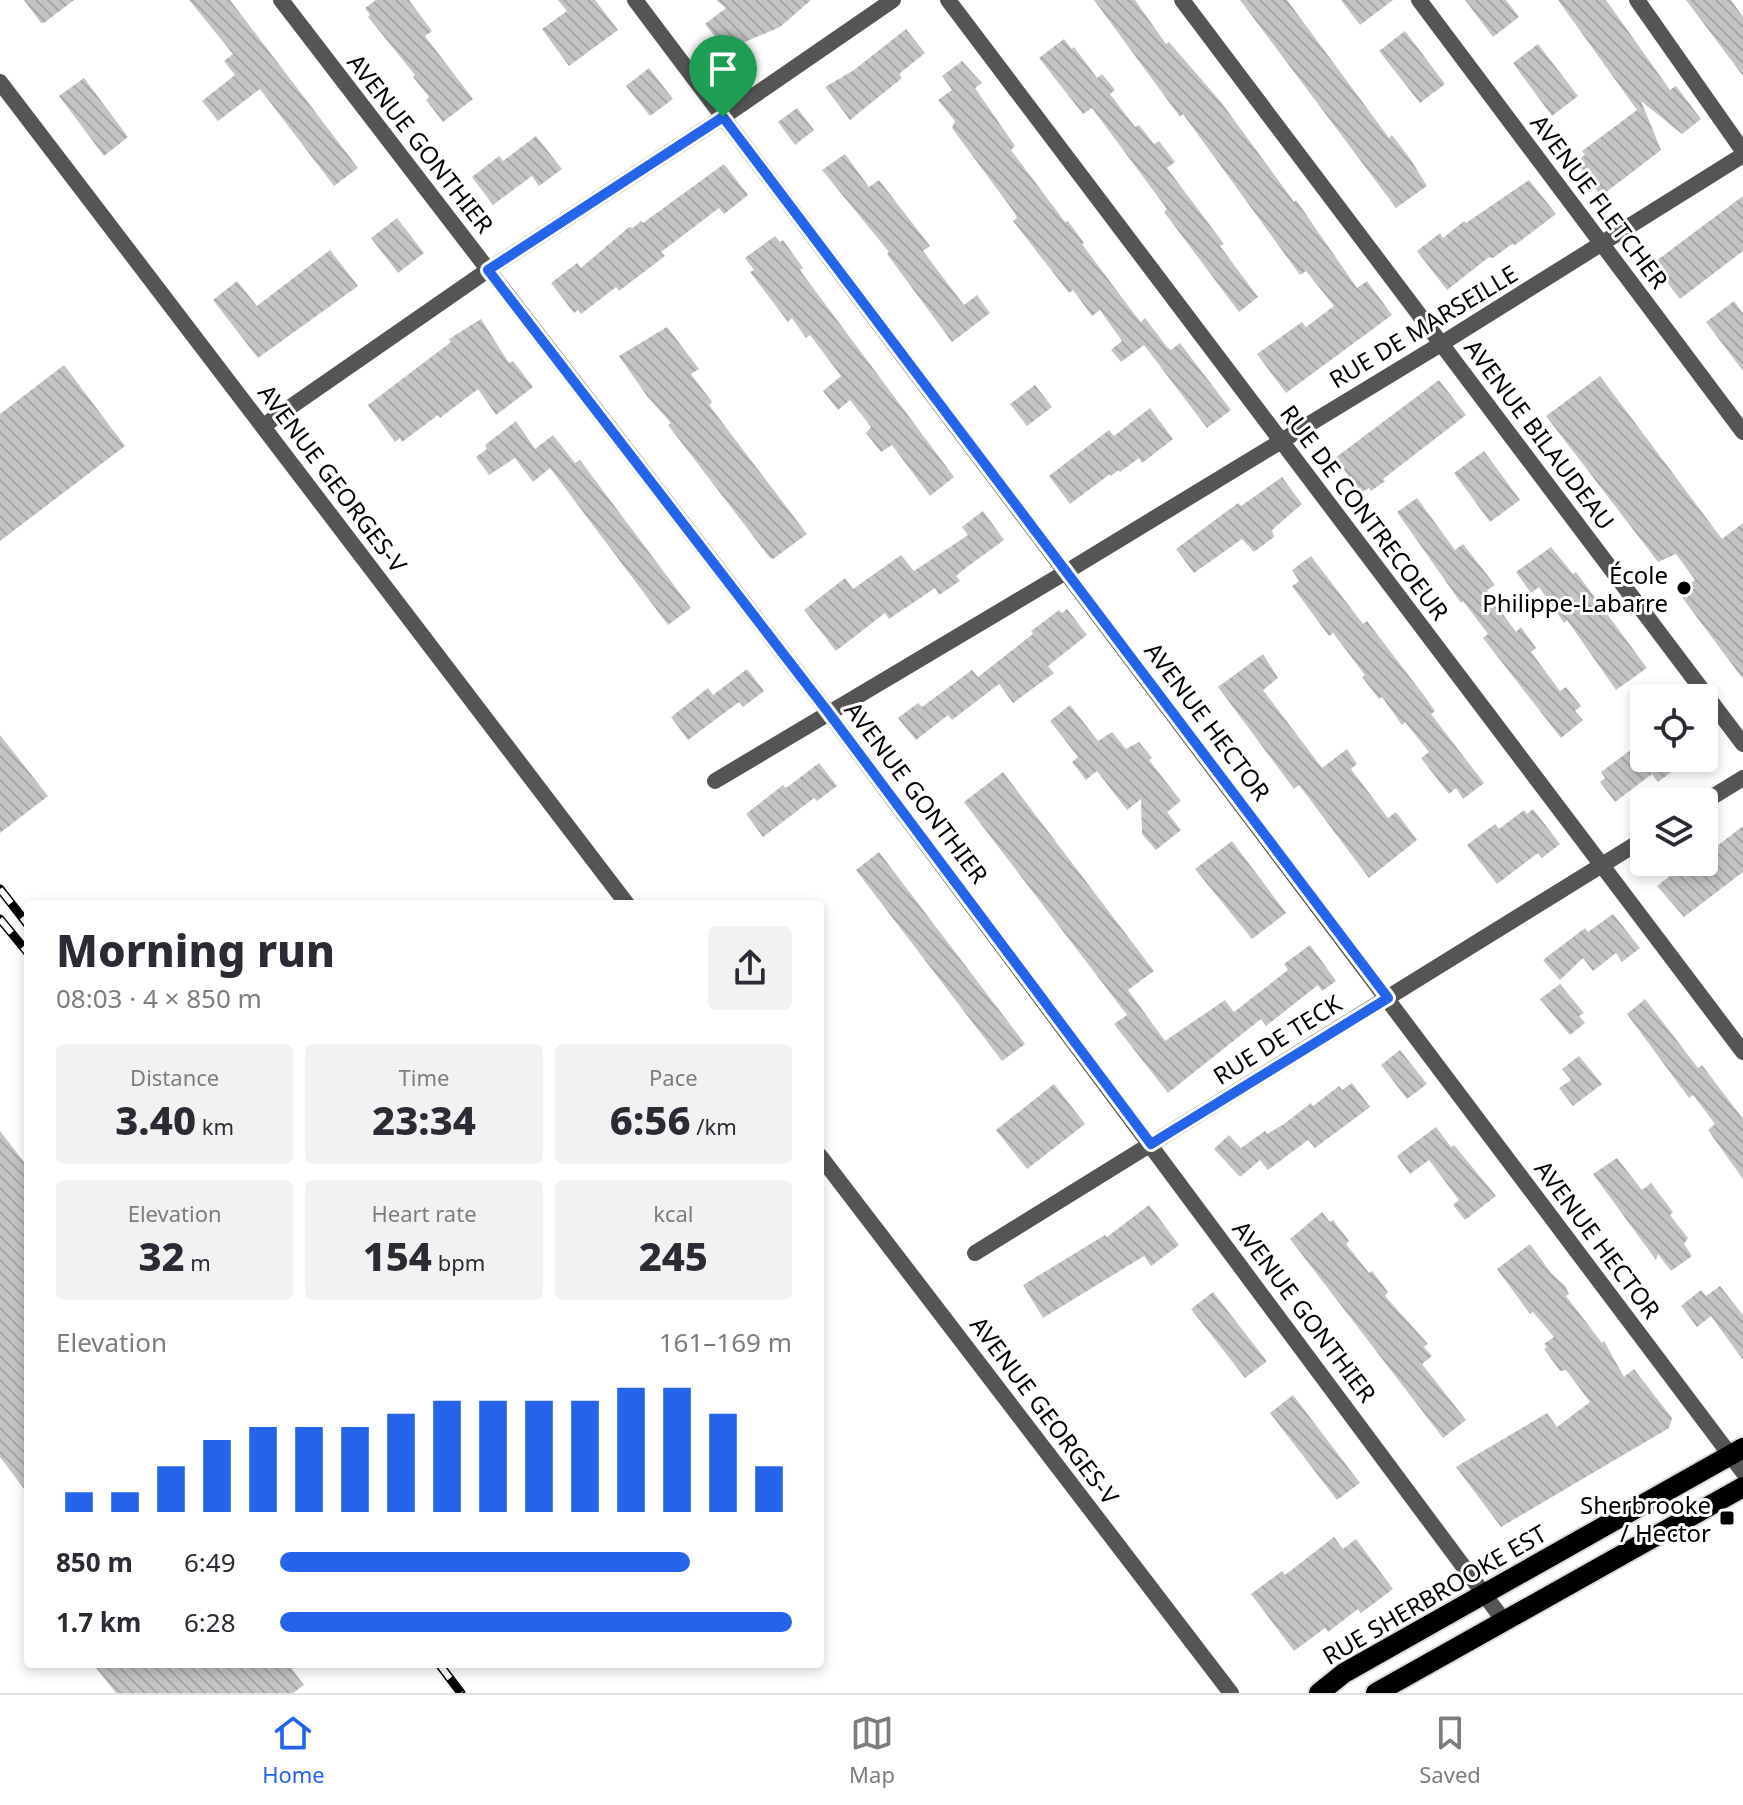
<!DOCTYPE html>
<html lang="en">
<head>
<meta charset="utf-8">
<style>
  :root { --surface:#fff; --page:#f2f2f3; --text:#2b2b33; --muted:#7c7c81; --line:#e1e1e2; --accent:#2563eb }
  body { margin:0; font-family:"Noto Sans",sans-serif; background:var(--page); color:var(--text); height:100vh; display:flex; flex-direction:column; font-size:30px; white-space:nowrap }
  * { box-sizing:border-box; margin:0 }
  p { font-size:26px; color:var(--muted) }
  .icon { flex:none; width:44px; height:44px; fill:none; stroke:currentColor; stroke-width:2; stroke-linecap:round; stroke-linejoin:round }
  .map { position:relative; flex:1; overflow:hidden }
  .details { position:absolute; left:24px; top:900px; width:800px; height:768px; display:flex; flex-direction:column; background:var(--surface); border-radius:8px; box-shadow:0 4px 12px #0003 }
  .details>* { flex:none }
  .tools { position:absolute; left:1630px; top:684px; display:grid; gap:16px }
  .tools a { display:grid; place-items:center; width:88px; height:88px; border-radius:8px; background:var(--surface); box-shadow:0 4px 12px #0003; font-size:40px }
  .pin { position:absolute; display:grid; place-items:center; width:68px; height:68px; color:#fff; margin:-82px -34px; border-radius:50% 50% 50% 0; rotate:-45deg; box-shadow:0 0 8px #0007 }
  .pin .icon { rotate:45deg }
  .round { display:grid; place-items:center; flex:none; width:84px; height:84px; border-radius:8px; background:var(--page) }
  .overview { display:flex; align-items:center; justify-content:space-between; height:136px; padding:0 32px }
  h1 { font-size:44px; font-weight:800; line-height:60px }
  .stats { display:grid; grid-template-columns:repeat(3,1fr); gap:12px; height:136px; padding:8px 32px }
  .stats div { display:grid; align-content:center; border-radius:8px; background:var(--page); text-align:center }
  .stats b { font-size:40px; font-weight:800 }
  .stats small { font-size:22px; font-weight:400 }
  .stats p { font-size:22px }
  .chart { height:224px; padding:16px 32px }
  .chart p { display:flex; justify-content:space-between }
  .chart svg { width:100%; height:144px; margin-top:8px; stroke:var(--accent); stroke-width:6 }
  ul { padding:0 32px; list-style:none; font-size:26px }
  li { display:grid; grid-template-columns:128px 96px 1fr; align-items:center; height:60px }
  li i { height:20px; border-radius:10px; background:var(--accent) }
  .tabs { display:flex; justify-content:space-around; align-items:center; height:112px; border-top:2px solid var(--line); background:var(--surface); font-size:22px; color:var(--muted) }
  .tabs a { display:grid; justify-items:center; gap:4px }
  .tabs .selected { color:var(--accent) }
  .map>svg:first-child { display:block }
</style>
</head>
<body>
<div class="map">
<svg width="1743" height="1693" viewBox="0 0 1743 1693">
  <defs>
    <pattern id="building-back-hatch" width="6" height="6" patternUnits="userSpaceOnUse" patternTransform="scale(2)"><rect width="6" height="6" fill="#c4c4c4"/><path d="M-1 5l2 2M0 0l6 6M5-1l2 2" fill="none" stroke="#a7a7a7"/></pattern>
  </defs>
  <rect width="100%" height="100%" fill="#fff"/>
  <g fill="url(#building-back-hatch)">
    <path d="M24,0H74L44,23H41Z"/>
    <path d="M189,0H230L358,168L334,186L260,89L218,121L202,101L235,75L224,61L233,54Z"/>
    <path d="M376,0H409L432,31L425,36L473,99L443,122L426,100L429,97L413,77L415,75L368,17L370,15L365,8Z"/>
    <path d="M558,0H595L618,30L569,66L542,29L567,11Z"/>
    <path d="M716,0H811L780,27L740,44L728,53L705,24L726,8Z"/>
    <path d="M1094,0H1135L1166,44L1169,42L1221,102L1294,202L1296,200L1357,288L1367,281L1392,315L1286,393L1257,354L1302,322L1306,327L1334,306L1306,271L1300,275L1183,114L1180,117Z"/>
    <path d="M1240,0H1287L1389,138L1392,135L1411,160L1427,186L1396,208Z"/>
    <path d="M1341,0H1393L1360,25Z"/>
    <path d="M1465,0H1506L1519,17L1493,37Z"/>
    <path d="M1558,0H1606L1670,90L1676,86L1701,119L1682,134L1641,101L1661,150L1601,196L1576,162L1585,155L1582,151L1637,110Z"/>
    <path d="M1686,0H1731L1743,17V76Z"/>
    <path d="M906,29L925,53L899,74L902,78L850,120L825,87L854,70Z"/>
    <path d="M1405,31L1445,84L1420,103L1379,51Z"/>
    <path d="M1064,39L1072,49L1074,47L1097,78L1102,74L1115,90L1110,94L1135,127L1139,125L1154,144L1159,141L1175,162L1167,168L1224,244L1220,246L1258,297L1239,312L1164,212L1167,209L1092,108L1083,114L1039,58Z"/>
    <path d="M1538,44L1578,96L1552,116L1513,63Z"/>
    <path d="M962,61L982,83L975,88L1015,146L1011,150L1065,222L1068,221L1084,243L1082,244L1135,315L1141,322L1145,318L1167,347L1171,350L1180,343L1231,410L1207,428L1144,345L1121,362L1111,350L1122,341L1100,310L1092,316L1073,290L1069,293L1013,221L1017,218L1014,212L952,128L955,121L938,100L952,90L942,76Z"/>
    <path d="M649,68L673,99L650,116L626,86Z"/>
    <path d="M84,78L128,137L104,156L59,96Z"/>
    <path d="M797,108L814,130L795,145L778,122Z"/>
    <path d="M536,136L562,169L539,186L532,176L493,205L472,177L499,156L503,161Z"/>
    <path d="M845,154L869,187L879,180L930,246L923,251L964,305L977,295L990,313L952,342L887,254L889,252L822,170Z"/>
    <path d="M724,164L748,195L724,214L719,208L661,252L665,256L619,291L616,287L581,314L578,310L574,313L551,283L577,263L581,268L629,227L633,228L641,221L643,223Z"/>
    <path d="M1529,180L1556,214L1515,245L1512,244L1493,258L1489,257L1447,290L1417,251L1440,233L1443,238L1464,221L1466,223Z"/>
    <path d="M1743,196V251L1680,299L1652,264Z"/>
    <path d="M397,218L424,253L398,273L371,238Z"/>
    <path d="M775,236L780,242L783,240L803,268L800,270L805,277L954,477L930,496L892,445L881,452L866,433L871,427L850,400L838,410L823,391L841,376L810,335L806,338L792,318L788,322L750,272L754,270L745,258Z"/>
    <path d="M330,250L358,286L258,358L213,300L237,281L257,306Z"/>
    <path d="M1734,301L1743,313V371L1706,322Z"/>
    <path d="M481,319L509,363L513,361L533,387L496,415L478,389L440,418L438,415L402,442L400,438L395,442L368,405L451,342L449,339Z"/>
    <path d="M667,327L699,369L691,374L712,402L709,405L807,534L773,559L770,558L668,425L671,423L647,396L619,356Z"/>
    <path d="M64,365L125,446L0,541V414Z"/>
    <path d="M1600,376L1722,539L1743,523V679L1678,592L1695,580L1676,554L1658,562L1546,416Z"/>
    <path d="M1439,380L1466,415L1383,479L1385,481L1371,491L1369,488L1361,493L1335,458Z"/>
    <path d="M1035,385L1052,407L1027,426L1010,404Z"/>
    <path d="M1150,408L1173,439L1142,463L1139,458L1120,472L1119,470L1111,476L1110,474L1070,504L1049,476L1109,430L1114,436Z"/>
    <path d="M516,421L535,449L553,435L575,463L580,460L691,608L668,625L550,468L533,482L515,458L489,475L476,457L487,449L485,445Z"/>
    <path d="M1484,451L1520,500L1490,522L1454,473Z"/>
    <path d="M1282,477L1302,504L1272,530L1274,537L1254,552L1242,539L1194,573L1176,549L1238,503L1241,506Z"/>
    <path d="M1417,498L1455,550L1463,544L1495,585L1487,590L1491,598L1516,632L1521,627L1536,648L1531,652L1560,691L1566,687L1581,706L1575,711L1583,720L1561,738L1483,638L1488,634L1463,601L1461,603L1397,512Z"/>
    <path d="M983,511L1004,540L967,567L956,576L960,581L939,595L935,588L889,619L885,613L836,651L804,610L845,578L853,589L901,555L914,571L968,535L962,527Z"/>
    <path d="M1551,547L1573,574L1576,572L1647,668L1616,690L1567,620L1564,623L1539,587L1531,593L1516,572Z"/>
    <path d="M1311,556L1363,624L1367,621L1426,698L1435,711L1431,714L1484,783L1463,799L1456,788L1449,794L1421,758L1429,752L1405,722L1402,725L1382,697L1379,699L1362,677L1365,675L1333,633L1329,636L1292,586L1299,581L1292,570Z"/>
    <path d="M1067,609L1087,635L1048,666L1054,673L1013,703L999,684L952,720L948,715L916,740L898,718L918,703L922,707L972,670L978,677L1033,634L1031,631L1038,626L1059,610L1062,613Z"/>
    <path d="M1263,654L1278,678L1263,690L1322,768L1347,749L1357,764L1351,769L1388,818L1396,812L1417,840L1369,878L1299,785L1294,789L1218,687Z"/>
    <path d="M747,669L764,691L743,707L739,702L688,740L671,717L708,688L713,695Z"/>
    <path d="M1070,705L1098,741L1112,732L1126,749L1139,742L1152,758L1149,760L1181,801L1167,812L1181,830L1156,850L1142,834L1141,799L1127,810L1097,771L1086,780L1072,762L1078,757L1050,721Z"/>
    <path d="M0,735L48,796L0,833Z"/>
    <path d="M1644,740V758H1690L1658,782L1652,774L1615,802L1600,782L1605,778L1601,772Z"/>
    <path d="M819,763L837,786L817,801L814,798L763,837L746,814L783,785L786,788Z"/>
    <path d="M1003,772L1154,971L1128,990L1165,1041L1225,1000L1234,1012L1288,970L1284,964L1310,945L1336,981L1322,991L1318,985L1266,1026L1261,1019L1168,1093L1114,1024L1127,1015L964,802Z"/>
    <path d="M1533,809L1560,844L1542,858L1538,853L1497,884L1467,845L1495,824L1499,829L1524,810L1527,814Z"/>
    <path d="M1743,826V872L1684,917L1657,886L1688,862H1704V856Z"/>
    <path d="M1232,841L1286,913L1252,939L1195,869Z"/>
    <path d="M879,852L1025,1044L1002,1061L856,870Z"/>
    <path d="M1613,914L1640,948L1622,962L1616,953L1593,971L1583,958L1560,980L1543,960L1585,928L1588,932Z"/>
    <path d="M1560,984L1584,1013L1579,1016L1585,1023L1570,1035L1540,999Z"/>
    <path d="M1645,999L1698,1068L1702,1065L1743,1119V1179L1708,1130L1715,1124L1693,1095L1689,1098L1627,1014Z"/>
    <path d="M1400,1050L1427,1084L1407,1099L1381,1065Z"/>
    <path d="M1579,1056L1602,1084L1573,1106L1559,1088L1571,1080L1562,1069Z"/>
    <path d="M1352,1083L1370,1107L1315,1148L1308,1140L1268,1170L1260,1160L1240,1177L1214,1149L1229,1135L1241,1148L1265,1131L1267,1134L1284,1124L1311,1103L1313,1106L1339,1086L1342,1090Z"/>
    <path d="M1054,1084L1085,1124L1027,1169L996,1130Z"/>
    <path d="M1436,1127L1451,1147L1454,1145L1496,1196L1465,1220L1453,1205L1459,1200L1429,1160L1410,1174L1397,1156Z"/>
    <path d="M0,1131L28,1167V1494L0,1457Z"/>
    <path d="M1617,1158L1642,1190L1651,1183L1673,1212L1670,1215L1688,1238L1684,1244L1692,1256L1671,1271L1658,1254L1656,1260L1593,1174Z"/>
    <path d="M1149,1205L1179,1245L1151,1266L1144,1256L1043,1318L1023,1285L1105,1235L1107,1237Z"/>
    <path d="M1322,1212L1330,1222L1333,1220L1349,1241L1346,1244L1369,1273L1372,1271L1388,1292L1385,1296L1428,1344L1424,1347L1432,1356L1422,1364L1466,1420L1443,1438L1290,1239Z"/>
    <path d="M1530,1244L1551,1273L1565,1286L1569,1294L1566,1296L1602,1343L1604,1341L1624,1377L1634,1369L1672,1418L1669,1428L1501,1527L1456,1467L1547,1413L1557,1427L1590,1402L1566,1370L1560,1371L1544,1349L1547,1347L1544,1344L1554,1337L1533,1312L1530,1314L1497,1269Z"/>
    <path d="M1720,1286L1743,1315V1360L1711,1316L1697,1327L1681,1306L1701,1290L1706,1296Z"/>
    <path d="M1213,1292L1266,1360V1362L1245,1378L1191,1309Z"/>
    <path d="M1293,1395L1360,1483L1337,1500L1270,1413Z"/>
    <path d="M1334,1537L1343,1549L1356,1539L1393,1589L1361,1613L1358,1609L1328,1632L1325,1628L1294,1651L1251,1594L1282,1571L1285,1575Z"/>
    <path d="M93,1664H288L304,1685L293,1693H116Z"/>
  </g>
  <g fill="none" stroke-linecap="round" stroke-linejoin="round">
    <defs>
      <g id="primary">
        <path d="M1319,1693L1344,1673L1743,1448"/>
        <path d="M1376,1693L1743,1487"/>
      </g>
    </defs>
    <use href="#primary" stroke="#dbdbdb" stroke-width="24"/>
    <g stroke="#555" stroke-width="16">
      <path d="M281,0L828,712L1504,1621"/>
      <path d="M635,0L1743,1472"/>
      <path d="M948,0L1743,1052"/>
      <path d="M1182,0L1743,744"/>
      <path d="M1419,0L1743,432"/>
      <path d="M1637,0L1743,151"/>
      <path d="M263,426L488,270L723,117L893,0"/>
      <path d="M715,781L1066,572L1441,344L1743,155"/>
      <path d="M1704,802L1743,778"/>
      <path d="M975,1253L1644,839"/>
    </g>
    <g stroke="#555" stroke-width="16">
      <path d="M0,82L627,904"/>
      <path d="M820,1156L1231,1693"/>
    </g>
    <use href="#primary" stroke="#000" stroke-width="20"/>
    <defs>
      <g id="rail">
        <path d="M0,889L28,925"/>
        <path d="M0,919L28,953"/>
        <path d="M439,1664L461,1693"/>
      </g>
    </defs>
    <use href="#rail" stroke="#000" stroke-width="9"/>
    <use href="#rail" stroke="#fff" stroke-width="6" stroke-dasharray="18" stroke-linecap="butt"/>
  </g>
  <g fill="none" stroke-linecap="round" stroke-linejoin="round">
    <defs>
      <path id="route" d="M723,117L1388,998L1151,1144L828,712L488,270Z"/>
    </defs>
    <use href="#route" stroke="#fff" stroke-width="16"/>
    <use href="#route" stroke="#2563eb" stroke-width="10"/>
  </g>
  <g fill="#000" stroke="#fff" stroke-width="3">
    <circle cx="1684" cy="588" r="8"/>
    <rect x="1719" y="1510" width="16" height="16" rx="4"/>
  </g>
  <g text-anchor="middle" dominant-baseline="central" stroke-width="6" stroke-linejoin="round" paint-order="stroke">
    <g font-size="24" fill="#000" stroke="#fff">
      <text transform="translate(421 143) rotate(52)">AVENUE GONTHIER</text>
      <text transform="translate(1600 201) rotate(53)">AVENUE FLETCHER</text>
      <text transform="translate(1423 326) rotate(-31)">RUE DE MARSEILLE</text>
      <text transform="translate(1540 434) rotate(53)">AVENUE BILAUDEAU</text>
      <text transform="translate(333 478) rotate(53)">AVENUE GEORGES-V</text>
      <text transform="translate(1365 512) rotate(53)">RUE DE CONTRECOEUR</text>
      <text transform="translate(1208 721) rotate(53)">AVENUE HECTOR</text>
      <text transform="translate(917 792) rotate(53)">AVENUE GONTHIER</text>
      <text transform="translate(1277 1039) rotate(-32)">RUE DE TECK</text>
      <text transform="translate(1598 1239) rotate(53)">AVENUE HECTOR</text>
      <text transform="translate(1305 1311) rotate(53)">AVENUE GONTHIER</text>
      <text transform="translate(1045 1410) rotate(53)">AVENUE GEORGES-V</text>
      <text transform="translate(1434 1594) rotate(-30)">RUE SHERBROOKE EST</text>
    </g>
    <g font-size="24" fill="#000" stroke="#fff" text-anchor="end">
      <text x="1668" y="574">École<tspan x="1668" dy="28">Philippe-Labarre</tspan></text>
      <text x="1711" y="1504">Sherbrooke<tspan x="1711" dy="28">/ Hector</tspan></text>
    </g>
  </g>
</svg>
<div class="tools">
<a><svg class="icon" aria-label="locate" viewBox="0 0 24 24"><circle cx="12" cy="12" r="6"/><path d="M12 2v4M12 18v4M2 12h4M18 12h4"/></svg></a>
<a><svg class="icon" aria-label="layers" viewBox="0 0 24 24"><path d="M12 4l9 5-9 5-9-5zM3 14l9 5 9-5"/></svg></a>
</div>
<div class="pin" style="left:723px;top:117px;background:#1e9e55"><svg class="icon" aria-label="arrive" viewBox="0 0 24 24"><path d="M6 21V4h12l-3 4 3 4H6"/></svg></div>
<section class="details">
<div class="overview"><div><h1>Morning run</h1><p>08:03 · 4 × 850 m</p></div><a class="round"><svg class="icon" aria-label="share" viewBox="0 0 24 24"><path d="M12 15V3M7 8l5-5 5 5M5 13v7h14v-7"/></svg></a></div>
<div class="stats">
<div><p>Distance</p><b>3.40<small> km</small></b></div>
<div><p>Time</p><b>23:34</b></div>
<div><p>Pace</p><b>6:56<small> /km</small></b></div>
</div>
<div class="stats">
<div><p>Elevation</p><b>32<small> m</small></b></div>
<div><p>Heart rate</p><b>154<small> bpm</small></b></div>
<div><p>kcal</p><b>245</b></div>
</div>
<div class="chart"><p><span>Elevation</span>161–169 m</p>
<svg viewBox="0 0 160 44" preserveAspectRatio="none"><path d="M5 44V38M15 44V38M25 44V30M35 44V22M45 44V18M55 44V18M65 44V18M75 44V14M85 44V10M95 44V10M105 44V10M115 44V10M125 44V6M135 44V6M145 44V14M155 44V30"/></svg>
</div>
<ul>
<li><b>850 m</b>6:49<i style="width:80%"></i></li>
<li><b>1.7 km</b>6:28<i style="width:100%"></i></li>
</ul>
</section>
</div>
<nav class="tabs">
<a class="selected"><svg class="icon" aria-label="home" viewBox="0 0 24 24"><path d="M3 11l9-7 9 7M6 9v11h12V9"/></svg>Home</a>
<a><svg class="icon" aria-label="map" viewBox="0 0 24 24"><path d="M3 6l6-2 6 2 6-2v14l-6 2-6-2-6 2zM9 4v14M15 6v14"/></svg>Map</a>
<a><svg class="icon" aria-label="saved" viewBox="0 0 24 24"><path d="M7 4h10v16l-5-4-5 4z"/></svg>Saved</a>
</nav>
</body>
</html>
